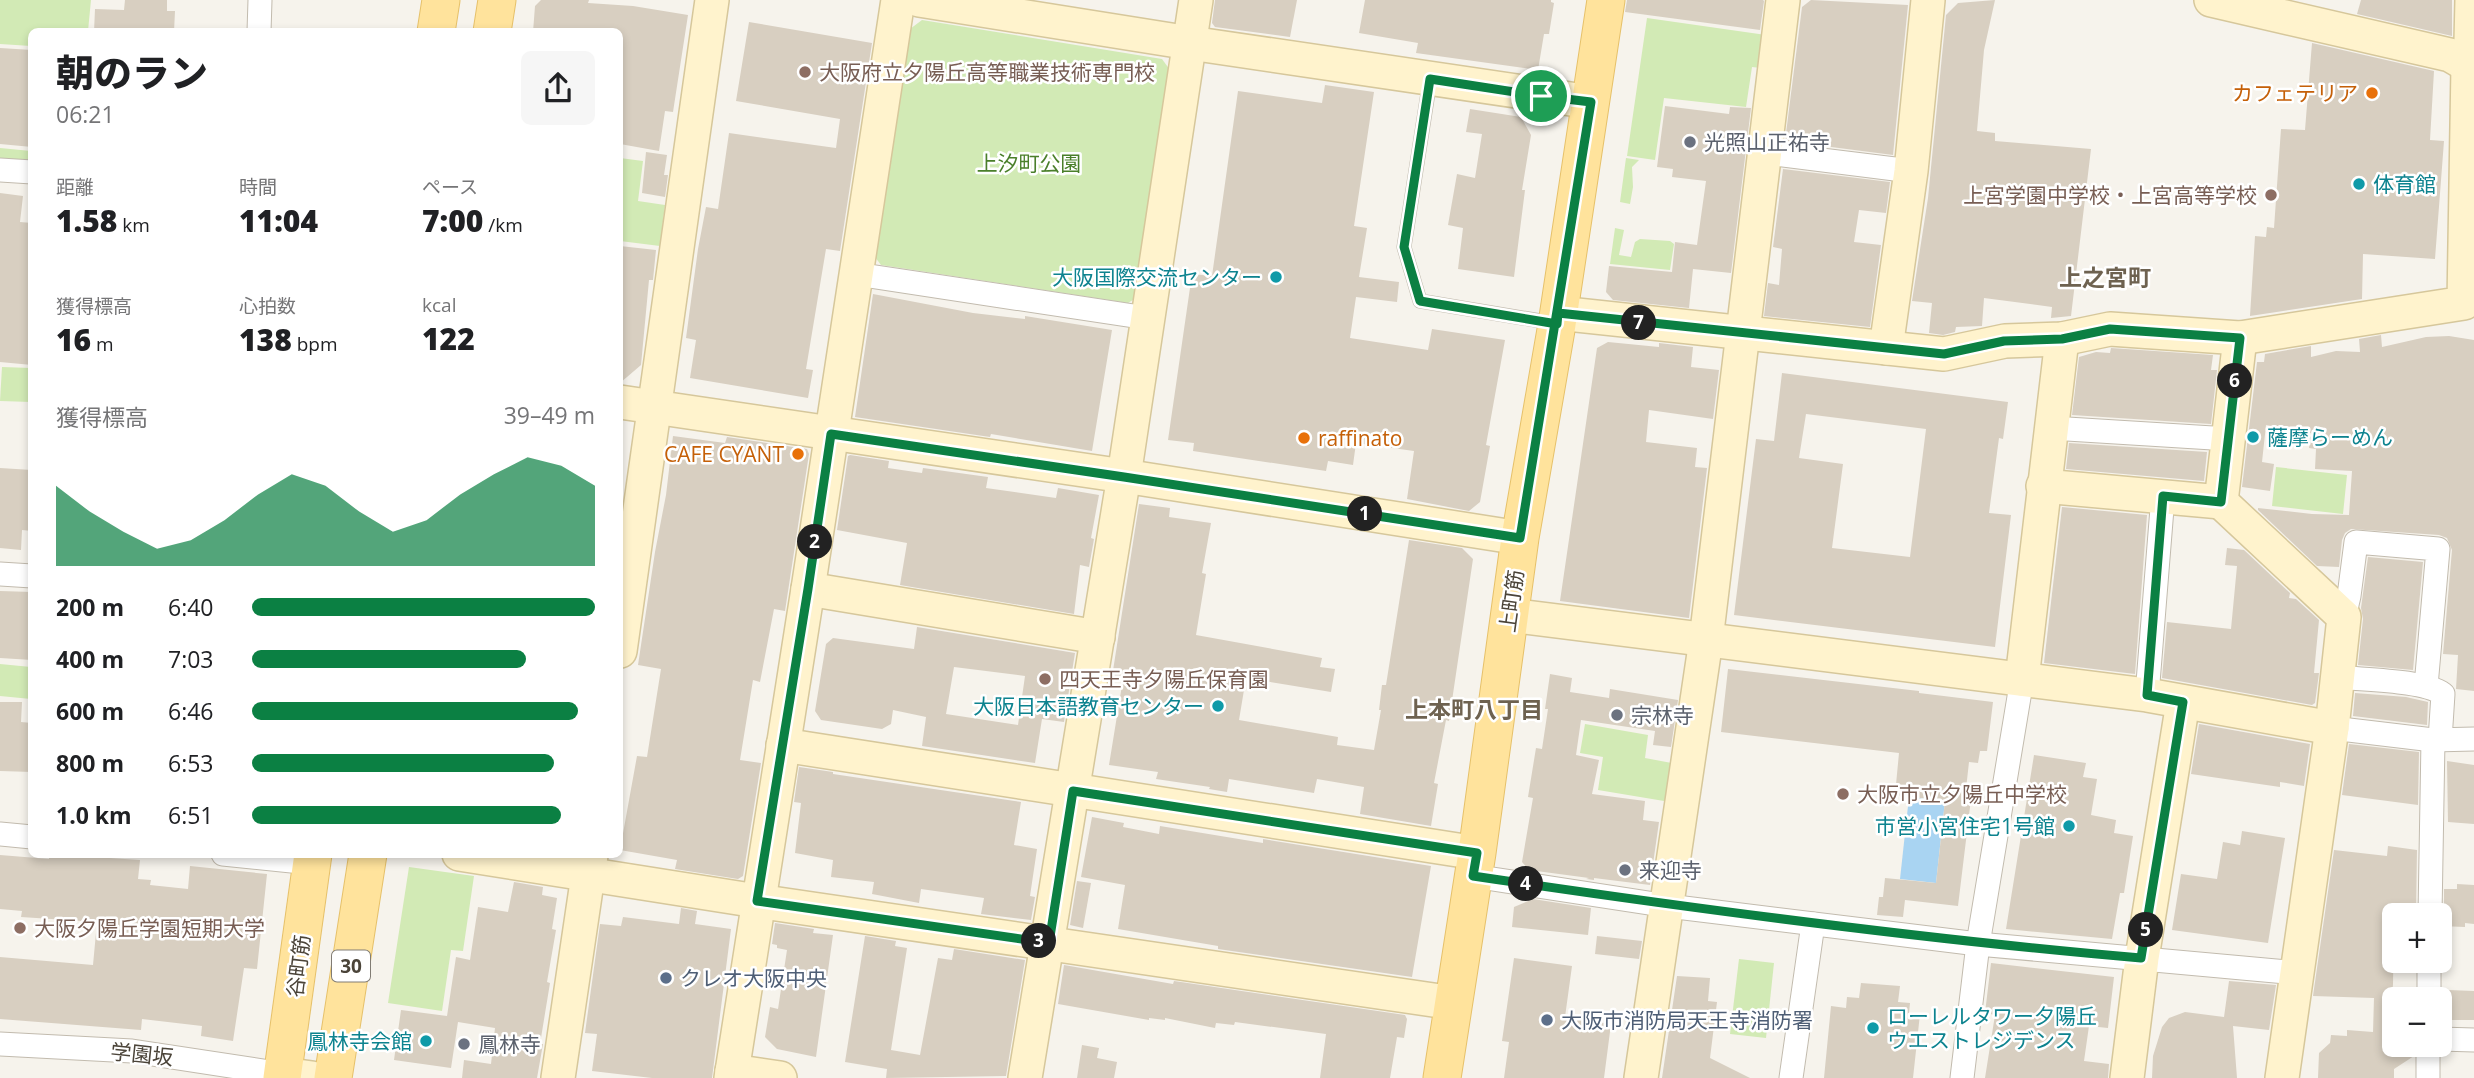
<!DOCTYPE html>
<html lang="ja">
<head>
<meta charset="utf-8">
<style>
  :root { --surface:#fff; --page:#f6f6f6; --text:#202124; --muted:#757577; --accent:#0b8043 }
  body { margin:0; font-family:"Open Sans","Noto Sans JP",sans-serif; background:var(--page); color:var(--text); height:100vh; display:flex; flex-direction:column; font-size:26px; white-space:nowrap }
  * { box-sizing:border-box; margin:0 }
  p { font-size:23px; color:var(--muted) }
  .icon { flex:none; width:38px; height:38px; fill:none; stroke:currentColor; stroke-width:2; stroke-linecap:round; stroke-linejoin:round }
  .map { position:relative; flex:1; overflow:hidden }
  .sheet { position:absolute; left:28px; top:28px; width:595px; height:830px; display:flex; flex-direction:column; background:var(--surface); border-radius:10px; box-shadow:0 4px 10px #0003 }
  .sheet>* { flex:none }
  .fabs { position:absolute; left:2382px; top:903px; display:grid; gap:14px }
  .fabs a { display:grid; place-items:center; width:70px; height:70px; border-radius:10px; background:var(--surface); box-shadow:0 4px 10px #0003; font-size:35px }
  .pin { position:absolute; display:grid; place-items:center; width:60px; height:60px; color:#fff; margin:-30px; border:4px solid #fff; border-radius:50%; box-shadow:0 2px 7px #0007 }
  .km { position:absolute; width:35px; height:35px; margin:-18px; border-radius:50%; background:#222; color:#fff; font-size:19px; line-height:35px; text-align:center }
  .round { display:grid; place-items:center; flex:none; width:74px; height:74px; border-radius:10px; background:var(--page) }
  .overview { display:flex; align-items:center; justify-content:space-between; height:119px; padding:0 28px }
  h1 { font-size:38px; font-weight:800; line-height:52px }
  .stats { display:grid; grid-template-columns:repeat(3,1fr); gap:10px; height:119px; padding:7px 28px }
  .stats div { display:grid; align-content:center }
  .stats b { font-size:30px; font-weight:800 }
  .stats small { font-size:19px; font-weight:400 }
  .stats p { font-size:19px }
  .chart { height:196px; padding:14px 28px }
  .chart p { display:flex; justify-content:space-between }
  .chart svg { width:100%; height:126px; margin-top:7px; fill:var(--accent); opacity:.7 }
  ul { padding:0 28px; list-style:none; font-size:23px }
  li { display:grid; grid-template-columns:112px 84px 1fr; align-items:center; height:52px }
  li i { height:18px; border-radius:9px; background:var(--accent) }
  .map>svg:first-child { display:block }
</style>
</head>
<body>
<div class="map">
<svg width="2474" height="1078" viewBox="0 0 2474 1078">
  <rect width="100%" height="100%" fill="#f6f3ec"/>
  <g fill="#d2eab5">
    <path d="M0,0H91L88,31L32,32L31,46L0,44Z"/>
    <path d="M1647,18L1766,35L1761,68L1752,67L1746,107L1664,98L1655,160L1627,156Z"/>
    <path d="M922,20L1162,59L1170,70L1139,296L1128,303L881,265L872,253L910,29Z"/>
    <path d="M0,148L31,151V163L0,161Z"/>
    <path d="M620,158L643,161L638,201L665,205L660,246L620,241Z"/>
    <path d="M1626,158L1639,160L1632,167L1633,187L1630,204L1620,202Z"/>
    <path d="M1615,228L1624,230L1619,255L1631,257L1635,242L1640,239L1670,241L1674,244L1670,270L1610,264Z"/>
    <path d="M2,367L31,368V402L0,401Z"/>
    <path d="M2276,467L2347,475L2343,514L2272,506Z"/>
    <path d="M0,664L31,667V699L0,696Z"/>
    <path d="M1585,724L1648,735L1645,758L1677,764L1670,802L1598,790L1603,757L1580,753Z"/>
    <path d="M409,867L474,876L463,951L451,950L442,1011L388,1003Z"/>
    <path d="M1739,959L1774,963L1766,1038L1730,1034Z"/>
  </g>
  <path fill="#a9d4f2" d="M1909,797L1945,801L1936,883L1900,879Z"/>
  <g fill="#d8cfc1" fill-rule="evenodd">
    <path d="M125,0H167V11H175L174,32H94L95,9L124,10Z"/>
    <path d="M541,0H589L588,3L633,6L688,15L673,112L665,111L659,151L620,144V32H533L535,6Z"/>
    <path d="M1215,0H1297L1290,37L1215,27L1212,23Z"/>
    <path d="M1365,0H1551V2L1554,3L1549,34H1544L1538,70L1416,53L1418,43L1359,33Z"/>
    <path d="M1627,0H1763L1764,1L1760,30L1625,12Z"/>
    <path d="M1811,0L1908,5L1893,155L1785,141L1802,7Z"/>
    <path d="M1995,0L1984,50L1977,131L1995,133V141L2091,149L2071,316L2051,318L2052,307L1984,298L1982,326L1956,327L1955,332L1943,335L1929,333L1932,303L1912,301L1928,198L1946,15L1958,3Z"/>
    <path d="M2361,0H2452V36L2357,14Z"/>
    <path d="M749,22L872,43L840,251L826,249L806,369L813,370L808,398L690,378L696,340L686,338L698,249L706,207L718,209L729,133L836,148L840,119L736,101Z"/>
    <path d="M2312,43L2434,71L2430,140L2444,141L2435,259L2363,254L2362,299L2250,316L2255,236L2266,237L2267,227L2274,228L2281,129L2305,130Z"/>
    <path d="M0,48L32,50V147L0,144Z"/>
    <path d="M1325,85L1374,92L1354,226L1367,228L1359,277L1399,282L1397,302L1356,297L1350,338L1428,350L1432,329L1505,340L1486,445L1490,446L1480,502L1469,511L1407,499L1414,451L1356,443L1353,465L1328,461L1326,471L1193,451L1194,443L1168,440L1192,274L1212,276L1238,91L1322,103Z"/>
    <path d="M1665,106L1729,114L1730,107L1751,108L1731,273L1693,269L1689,308L1613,300L1606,292L1609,266L1672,272L1675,242L1697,245L1706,181L1672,177L1673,169L1657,167Z"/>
    <path d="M1470,109L1521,117L1531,135L1522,190H1525L1514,277L1458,269L1463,228L1448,225L1457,174L1475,178L1482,134L1466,132Z"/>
    <path d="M646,152L667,155L664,175H668L665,197L642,193Z"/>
    <path d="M1783,169L1890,182L1886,213L1859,210L1854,242L1881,245L1870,327L1764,316L1768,283L1779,285L1782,249L1773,247Z"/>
    <path d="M0,193L23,196L20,222L32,223V365L0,362Z"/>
    <path d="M620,246L656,250L653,280H649L641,365L620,383Z"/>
    <path d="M873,294L973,313L1025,319V316L1112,330L1092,451L991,434L990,437L855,417Z"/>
    <path d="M2381,335L2382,347L2426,337L2449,336L2474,340V691L2456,689L2458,655L2443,654L2452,550L2447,538L2439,535L2351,529L2345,533L2342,540L2339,567L2317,566L2258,510V508L2312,514L2349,515L2352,471L2315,469L2316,449L2309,448L2311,433L2266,425L2262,462L2274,464L2270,491L2242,487L2257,362H2264L2265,354L2311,346V357L2336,351L2360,352L2359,339Z"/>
    <path d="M1608,342L1659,347V343L1693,347L1691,367L1719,370L1713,419L1649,410L1646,442L1697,448L1695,467L1707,468L1689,618L1560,601L1597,348Z"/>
    <path d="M2111,348L2213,355L2211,370H2217L2211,424L2072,415L2079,357L2096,352L2110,353Z"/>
    <path d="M1782,373L2008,402L2003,439L1999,438L1989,513L2011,515L1995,647L1734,615L1756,439L1774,441ZM1806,414L1926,429L1910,557L1832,548L1843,464L1799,458Z"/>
    <path d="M673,436L725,443L727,437L807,449L809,454L785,611L774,609L760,682L753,680L740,760L761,763L743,876L738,879L675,869L677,860L620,850L637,756L647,757L661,669L638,665L655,552L666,495Z"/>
    <path d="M2069,443L2207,452L2204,481L2066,469Z"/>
    <path d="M850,455L889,461L888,468L922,473L923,468L988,477L986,488L1056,498L1058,488L1099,495L1091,538L1094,539L1089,567L1080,565L1074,614L900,585L907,543L837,530L848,456Z"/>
    <path d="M0,468L32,470V531L22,530L21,550L0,548Z"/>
    <path d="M1139,504L1170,508L1169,517L1211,523L1202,573L1206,574L1196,635L1322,658L1320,667L1335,669L1331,692L1246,678L1239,720L1338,737L1337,745L1374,750L1381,710H1379L1382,685H1386L1409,540L1462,548L1473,559L1449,721L1446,720L1434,783L1438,784L1431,826L1360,814L1364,787L1317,779L1314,793L1229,779L1227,792L1209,789L1210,787L1156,779L1158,772L1109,765L1123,679L1112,677Z"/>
    <path d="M2062,507L2147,515L2135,674L2044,663Z"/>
    <path d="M2227,548L2244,550L2290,593L2289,598L2296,599L2319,620L2314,673H2319L2315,703L2312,705L2162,678L2167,622L2231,629L2237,566L2225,565Z"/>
    <path d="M2368,557L2423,562L2413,670L2358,665L2363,619L2361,608Z"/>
    <path d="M0,591L32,592V660L0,658Z"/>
    <path d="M917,627L1075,653L1064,722L1042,719L1035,763L922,746L926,717L893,710L891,724L882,729L821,720L815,711L826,644L833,638L914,649ZM954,667L1025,676L1018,725L946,714Z"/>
    <path d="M1728,669L1919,691V693L1993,702L1987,751H1980L1978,763L1969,762L1965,798L1971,799L1958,906L1905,900L1903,917L1877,915L1879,897H1883L1885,878L1936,883L1945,801L1895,795L1899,753L1721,732Z"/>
    <path d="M1550,674L1572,678L1570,692L1609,698L1610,689L1678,700L1671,747L1653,745L1655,731L1581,720L1576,755L1599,760L1592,794L1645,801L1643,820L1659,822L1650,885L1594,878V880L1586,879L1589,878L1529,870L1522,862L1533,798L1528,797L1536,748L1542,749L1548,709H1545Z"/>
    <path d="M2355,693L2406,697L2428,702L2427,725L2353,716Z"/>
    <path d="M0,702H22L21,722L32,723V772L0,771Z"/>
    <path d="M2199,724L2310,744L2304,786L2280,782V787L2191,774Z"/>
    <path d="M2349,744L2419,752L2418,805L2342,795Z"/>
    <path d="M2034,755L2086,763L2083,777L2097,779L2091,815L2116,820L2114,833L2133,836L2124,893H2120L2112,939L2006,929Z"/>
    <path d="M2447,761L2474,765V824L2448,822Z"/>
    <path d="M799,767L833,772V774L1021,802L1014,845L1037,849L1030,896L1035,897L1031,920L981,914L984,898L921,889L919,903L872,894L874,882L831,877L833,860L795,853L801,803L794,802Z"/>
    <path d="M1092,817L1124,823L1123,827L1159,834L1160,826L1263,843V839L1431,866L1412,977L1218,949V946L1118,929L1125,885L1081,877Z"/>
    <path d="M2242,831L2285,838L2268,943L2172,930L2181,874L2217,879L2223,842L2240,845Z"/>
    <path d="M2388,846L2417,850L2416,915H2394L2393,984L2390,1019L2394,1024V1045H2407L2414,1056L2394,1069V1078H2318L2319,1053L2330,1043L2331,1035L2347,1036V1030L2373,1032L2374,998L2313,996L2334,850L2387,856Z"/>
    <path d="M49,854L140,860L138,879L151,880L150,885L188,889L190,866L267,874L257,969L244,968L233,1041L201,1036L202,1026L142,1019L141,1030L0,1019V957L93,965L97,922L21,917L22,911L0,909V855L49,859Z"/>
    <path d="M1077,881L1091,883L1083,928L1070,925Z"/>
    <path d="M514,882L543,887L542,895L557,898L552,929L556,930L547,982L550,983L540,1044H543L537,1078H462L464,1060L491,1064L495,1028L458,1022L451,1068L394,1060L401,1010L447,1016L456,957L470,960L478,907L508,912Z"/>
    <path d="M2457,884L2474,885V924L2465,923V927L2440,926L2444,915V889H2457Z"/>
    <path d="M1533,899L1591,908L1588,935L1512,927L1514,907Z"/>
    <path d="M681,908L697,911L695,924L731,929L712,1078H652L592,1071L597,1034L585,1033L600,924L621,926L623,917L679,924Z"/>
    <path d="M775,923L814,929L813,933L833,935L816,1057L777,1049L765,1037L770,1007L778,1009L787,950L777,948V945L772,944Z"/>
    <path d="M865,936L896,941L895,946L907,948L891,1050L920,1055L938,958L952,960L954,949L1025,960L1006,1076L886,1078L887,1069L845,1062Z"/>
    <path d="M1597,936L1642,941L1639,959L1595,954Z"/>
    <path d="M1514,958L1572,966L1565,1017L1611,1024L1604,1078H1504L1509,1042L1502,1041Z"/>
    <path d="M1991,963L2114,977L2108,1028L2089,1026L2084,1061L2109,1064L2108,1078H1985L1995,1015L1985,1013Z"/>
    <path d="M1064,965L1173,984L1174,981L1405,1015L1407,1019L1404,1038L1397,1037L1390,1078H1320L1326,1034L1235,1022L1234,1025L1216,1023L1215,1028L1165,1018V1020L1149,1018V1020L1058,1004Z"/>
    <path d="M1677,976L1710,978L1708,1001L1717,1002L1710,1058L1750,1078H1662Z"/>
    <path d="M2229,981L2276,985L2269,1030L2233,1026L2237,1078H2152L2153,1056L2162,1027L2169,1018L2185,1012L2224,1017Z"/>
    <path d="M1861,983L1900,986L1898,1002L1910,1003L1909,1013L1920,1014L1913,1078H1824L1831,1006L1846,1008L1847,997L1859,998Z"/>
    <path d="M2448,990L2474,991V1020H2448Z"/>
    <path d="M1082,1045L1099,1048L1097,1058L1117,1062L1114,1078H1077Z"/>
  </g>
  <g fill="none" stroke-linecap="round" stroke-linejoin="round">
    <defs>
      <path id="lane" d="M1430,80L1404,247L1420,301L1553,323"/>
      <g id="street">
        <path d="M259,32L260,0"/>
        <path d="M1766,153L1911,171"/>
        <path d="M0,170L32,172"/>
        <path d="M856,274L1147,318"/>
        <path d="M2051,428L2229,439"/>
        <path d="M0,574L32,576"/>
        <path d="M2344,617L2349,596L2356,542L2438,549L2426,686"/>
        <path d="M2337,677C2363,680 2424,680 2443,694L2440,740"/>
        <path d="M2147,695L2163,496"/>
        <path d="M2332,728L2433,740L2474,739"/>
        <path d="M0,834L32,837"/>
        <path d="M223,854L311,863"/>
        <path d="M1473,876L1668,906L1978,944L2298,973"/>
        <path d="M2430,915L2433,740"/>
        <path d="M2429,999V961"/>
        <path d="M2440,1039L2474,1040"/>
        <path d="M0,1044L132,1051L283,1074"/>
        <path d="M2428,1045V1078"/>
        <path d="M1791,1078L1813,924"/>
        <path d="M1962,1078L1978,944L2022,679"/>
      </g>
      <g id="secondary">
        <path d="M919,0L1190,43L1591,102"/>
        <path d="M2211,0L2450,55L2474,69"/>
        <path d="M1558,313L1944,354L2005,341L2062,339L2110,329L2240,338L2464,303L2468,66L2471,42L2472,0"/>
        <path d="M2240,338L2221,502L2344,617L2332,728L2282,1078"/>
        <path d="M1886,348L1911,171L1928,0"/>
        <path d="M620,402L1124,476L1520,538"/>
        <path d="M2043,486L2221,502"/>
        <path d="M808,589L1098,637"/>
        <path d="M1509,615L2147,695L2332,728"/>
        <path d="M620,651L712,0"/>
        <path d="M2022,679L2062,339"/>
        <path d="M783,745L1477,853"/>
        <path d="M459,854L757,901L1454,1003"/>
        <path d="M732,1071L780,1078"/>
        <path d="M283,1074L312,1078"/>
        <path d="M558,1078L591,855"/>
        <path d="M731,1078L808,589L898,0"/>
        <path d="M1025,1078L1124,476L1196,0"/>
        <path d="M1641,1078L1706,640L1783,0"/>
        <path d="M2127,1078L2142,958L2183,702"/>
      </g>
      <g id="primary">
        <path d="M436,32L441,0"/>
        <path d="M492,32L497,0"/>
        <path d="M282,1078L313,854"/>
        <path d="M333,1078L368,854"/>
        <path d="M1442,1078L1477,853L1520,538L1557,324L1606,0"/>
      </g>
    </defs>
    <use href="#lane" stroke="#c2bbae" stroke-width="15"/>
    <use href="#street" stroke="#c2bbae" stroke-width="25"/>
    <use href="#secondary" stroke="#d6c79b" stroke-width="36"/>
    <use href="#primary" stroke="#e6c16a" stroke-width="39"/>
    <use href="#lane" stroke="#fff" stroke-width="12"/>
    <use href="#street" stroke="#fff" stroke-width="23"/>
    <use href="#secondary" stroke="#fff3cd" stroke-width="33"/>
    <use href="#primary" stroke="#ffe39c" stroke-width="37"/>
  </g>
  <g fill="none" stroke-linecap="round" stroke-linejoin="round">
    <defs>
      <path id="route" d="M1541,96L1591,102C1568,248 1544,393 1520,538L1124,477L831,434L808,589L757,901L1049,943L1073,791L1477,853L1473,876C1695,909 1918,939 2141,958L2183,702L2147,695L2163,496L2221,502L2240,338L2110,329L2062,339L2004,341L1944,354L1558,313L1557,324L1420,301L1404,247L1430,79L1541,96"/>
    </defs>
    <use href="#route" stroke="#fff" stroke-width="14"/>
    <use href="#route" stroke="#0b8043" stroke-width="9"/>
  </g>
  <g fill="#8d6e63" stroke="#fff" stroke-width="2.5">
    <circle cx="805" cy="72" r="7"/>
    <circle cx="2271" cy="195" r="7"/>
    <circle cx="1045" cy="679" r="7"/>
    <circle cx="1843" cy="794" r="7"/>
    <circle cx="20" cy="928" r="7"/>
  </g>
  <g fill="#e8710a" stroke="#fff" stroke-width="2.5">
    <circle cx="2372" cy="93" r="7"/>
    <circle cx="1304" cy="438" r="7"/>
    <circle cx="798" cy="454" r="7"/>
  </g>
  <g fill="#6b7280" stroke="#fff" stroke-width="2.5">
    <circle cx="1690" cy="142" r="7"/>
    <circle cx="1617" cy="715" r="7"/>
    <circle cx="1625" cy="870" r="7"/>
    <circle cx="464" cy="1044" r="7"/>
  </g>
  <g fill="#0f9aa8" stroke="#fff" stroke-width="2.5">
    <circle cx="2359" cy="184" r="7"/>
    <circle cx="1276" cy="277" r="7"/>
    <circle cx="2253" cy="437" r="7"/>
    <circle cx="1218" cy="706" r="7"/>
    <circle cx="2069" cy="826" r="7"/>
    <circle cx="1873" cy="1028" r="7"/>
    <circle cx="426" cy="1041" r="7"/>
  </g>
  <g fill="#5c6f8a" stroke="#fff" stroke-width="2.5">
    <circle cx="666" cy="978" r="7"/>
    <circle cx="1547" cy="1020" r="7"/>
  </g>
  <g text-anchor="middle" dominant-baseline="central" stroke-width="5" stroke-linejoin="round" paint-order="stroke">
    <rect fill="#fff" stroke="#817c74" stroke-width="2" x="332" y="950.5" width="38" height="31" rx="5"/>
    <g font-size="19" font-weight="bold" fill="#4b4439">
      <text x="351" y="966">30</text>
    </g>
    <g font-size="21" fill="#785e54" stroke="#fff" text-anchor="start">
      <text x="819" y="72">大阪府立夕陽丘高等職業技術専門校</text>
      <text x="2257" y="195" text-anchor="end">上宮学園中学校・上宮高等学校</text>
      <text x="1059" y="679">四天王寺夕陽丘保育園</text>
      <text x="1857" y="794">大阪市立夕陽丘中学校</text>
      <text x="34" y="928">大阪夕陽丘学園短期大学</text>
    </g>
    <g font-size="21" fill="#c56008" stroke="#fff" text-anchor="end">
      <text x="2358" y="93">カフェテリア</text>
      <text x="1318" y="438" text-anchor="start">raffinato</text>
      <text x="784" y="454">CAFE CYANT</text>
    </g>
    <g font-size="21" fill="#5b616d" stroke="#fff" text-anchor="start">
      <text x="1704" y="142">光照山正祐寺</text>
      <text x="1631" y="715">宗林寺</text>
      <text x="1639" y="870">来迎寺</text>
      <text x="478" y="1044">鳳林寺</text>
    </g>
    <g font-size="21" fill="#4a7f2a" stroke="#fff">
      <text x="1029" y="163">上汐町公園</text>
    </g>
    <g font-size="21" fill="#0d838f" stroke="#fff" text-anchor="end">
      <text x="2373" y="184" text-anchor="start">体育館</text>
      <text x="1262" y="277">大阪国際交流センター</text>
      <text x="2267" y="437" text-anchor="start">薩摩らーめん</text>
      <text x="1204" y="706">大阪日本語教育センター</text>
      <text x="2055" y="826">市営小宮住宅1号館</text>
      <text x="1887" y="1016" text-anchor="start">ローレルタワー夕陽丘<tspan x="1887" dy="24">ウエストレジデンス</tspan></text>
      <text x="412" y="1041">鳳林寺会館</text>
    </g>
    <g font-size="21" fill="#4b4439" stroke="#fff">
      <text transform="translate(1511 601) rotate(-82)">上町筋</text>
      <text transform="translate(298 966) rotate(-83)">谷町筋</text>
      <text transform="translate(142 1054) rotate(6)">学園坂</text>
    </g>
    <g font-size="21" fill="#4e5e75" stroke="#fff" text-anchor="start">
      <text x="680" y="978">クレオ大阪中央</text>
      <text x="1561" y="1020">大阪市消防局天王寺消防署</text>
    </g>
    <g font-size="23" font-weight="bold" fill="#6e6250" stroke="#fff">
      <text x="2105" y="277">上之宮町</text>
      <text x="1474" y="709">上本町八丁目</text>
    </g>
  </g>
</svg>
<div class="fabs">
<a>+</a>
<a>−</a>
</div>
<div class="pin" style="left:1541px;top:96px;background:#1e9e55"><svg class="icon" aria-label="arrive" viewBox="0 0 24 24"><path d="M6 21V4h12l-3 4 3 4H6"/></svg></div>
<b class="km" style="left:1365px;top:514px">1</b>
<b class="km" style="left:815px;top:542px">2</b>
<b class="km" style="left:1039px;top:941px">3</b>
<b class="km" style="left:1526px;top:884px">4</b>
<b class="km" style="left:2146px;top:930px">5</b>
<b class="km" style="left:2235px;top:381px">6</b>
<b class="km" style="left:1639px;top:323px">7</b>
<section class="sheet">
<div class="overview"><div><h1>朝のラン</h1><p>06:21</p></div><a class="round"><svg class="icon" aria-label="share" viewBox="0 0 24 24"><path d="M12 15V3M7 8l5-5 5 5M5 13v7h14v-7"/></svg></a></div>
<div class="stats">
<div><p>距離</p><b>1.58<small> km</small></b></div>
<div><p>時間</p><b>11:04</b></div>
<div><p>ペース</p><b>7:00<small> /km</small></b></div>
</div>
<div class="stats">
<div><p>獲得標高</p><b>16<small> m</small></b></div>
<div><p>心拍数</p><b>138<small> bpm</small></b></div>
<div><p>kcal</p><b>122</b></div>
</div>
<div class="chart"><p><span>獲得標高</span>39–49 m</p>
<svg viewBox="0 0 160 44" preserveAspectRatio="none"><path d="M0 44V16L10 25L20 32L30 38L40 35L50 28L60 19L70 12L80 16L90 25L100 32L110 28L120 19L130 12L140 6L150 9L160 16V44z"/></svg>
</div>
<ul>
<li><b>200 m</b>6:40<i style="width:100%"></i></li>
<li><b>400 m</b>7:03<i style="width:80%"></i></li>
<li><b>600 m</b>6:46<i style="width:95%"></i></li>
<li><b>800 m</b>6:53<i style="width:88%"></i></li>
<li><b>1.0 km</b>6:51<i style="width:90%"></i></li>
</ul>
</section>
</div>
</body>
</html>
